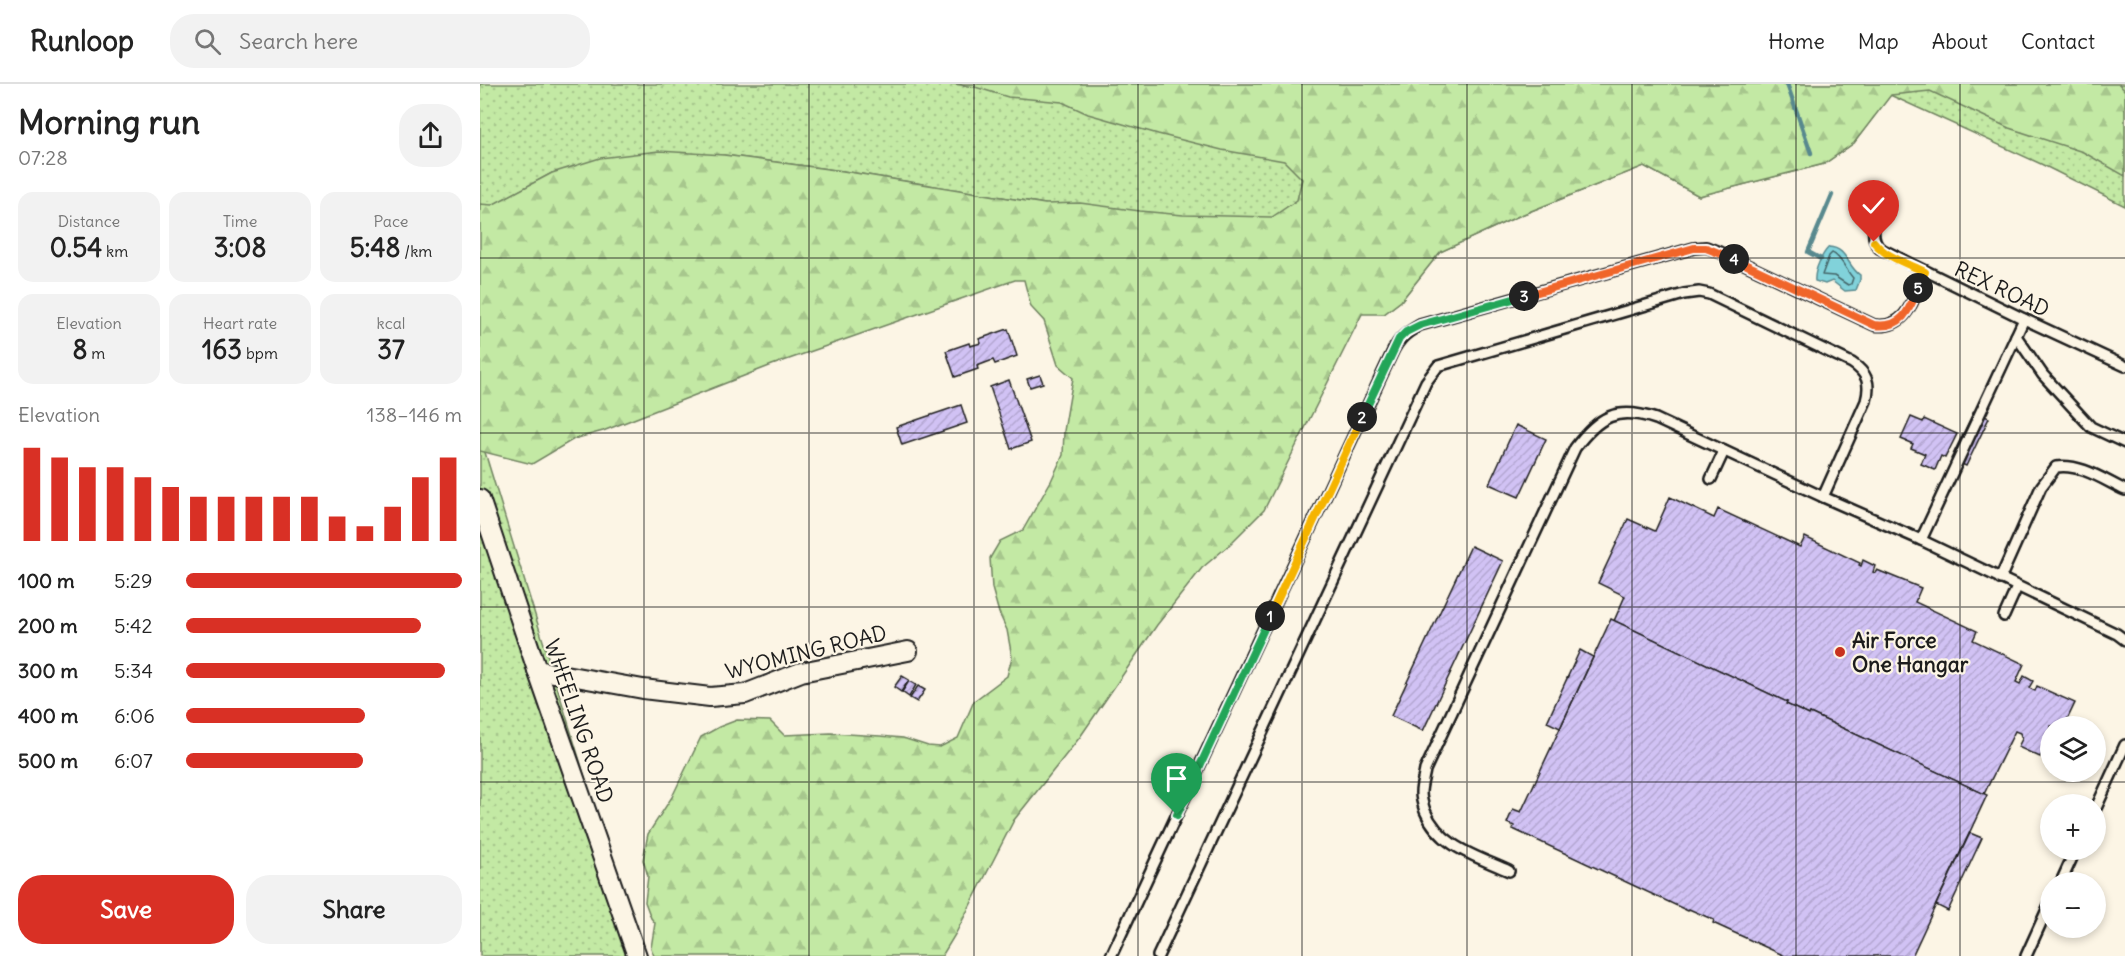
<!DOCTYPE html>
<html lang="en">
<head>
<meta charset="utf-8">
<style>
  :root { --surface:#fff; --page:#f2f2f2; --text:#222; --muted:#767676; --line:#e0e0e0; --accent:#d93025 }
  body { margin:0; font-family:Delius,sans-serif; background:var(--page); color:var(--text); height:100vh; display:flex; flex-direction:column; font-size:22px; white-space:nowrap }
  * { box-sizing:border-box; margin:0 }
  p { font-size:20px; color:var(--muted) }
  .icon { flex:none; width:33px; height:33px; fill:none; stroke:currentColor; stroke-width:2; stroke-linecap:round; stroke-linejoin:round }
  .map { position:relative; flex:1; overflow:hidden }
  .panel { display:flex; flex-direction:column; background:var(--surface); width:480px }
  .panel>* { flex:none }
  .tools { position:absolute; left:1560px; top:632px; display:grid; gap:12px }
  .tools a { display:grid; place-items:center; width:66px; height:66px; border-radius:50%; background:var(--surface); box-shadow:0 3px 9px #0003; font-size:30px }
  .pin { position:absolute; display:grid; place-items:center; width:51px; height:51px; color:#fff; margin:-62px -26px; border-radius:50% 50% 50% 0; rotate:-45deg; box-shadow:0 0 6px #0007 }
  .pin .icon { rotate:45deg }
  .km { position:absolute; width:30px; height:30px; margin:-15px; border-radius:50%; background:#222; color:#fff; font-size:16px; line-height:30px; text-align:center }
  .round { display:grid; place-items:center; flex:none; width:63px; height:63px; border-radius:24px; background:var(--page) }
  .overview { display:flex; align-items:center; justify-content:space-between; height:102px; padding:0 18px }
  h1 { font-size:33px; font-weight:800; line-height:45px }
  .metrics { display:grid; grid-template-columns:repeat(3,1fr); gap:9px; height:102px; padding:6px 18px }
  .metrics div { display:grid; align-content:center; border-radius:15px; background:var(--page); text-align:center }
  .metrics b { font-size:26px; font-weight:800 }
  .metrics small { font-size:16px; font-weight:400 }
  .metrics p { font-size:16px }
  .chart { height:168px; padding:12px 18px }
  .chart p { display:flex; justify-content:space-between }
  .chart svg { width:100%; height:108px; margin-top:6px; stroke:var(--accent); stroke-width:6 }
  .action { display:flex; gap:12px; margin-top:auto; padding:12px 18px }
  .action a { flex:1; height:69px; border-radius:24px; background:var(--accent); color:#fff; font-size:24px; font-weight:800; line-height:69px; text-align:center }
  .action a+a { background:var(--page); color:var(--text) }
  ul { padding:0 18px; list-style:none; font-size:20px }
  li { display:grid; grid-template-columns:96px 72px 1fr; align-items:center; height:45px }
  li i { height:15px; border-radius:8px; background:var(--accent) }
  header { display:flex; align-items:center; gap:36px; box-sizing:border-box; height:84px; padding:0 30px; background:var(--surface); border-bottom:2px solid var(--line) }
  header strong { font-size:28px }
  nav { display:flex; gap:33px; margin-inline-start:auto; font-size:21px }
  .search { width:420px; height:54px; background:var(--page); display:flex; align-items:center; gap:15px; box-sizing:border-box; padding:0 21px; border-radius:24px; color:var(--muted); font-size:22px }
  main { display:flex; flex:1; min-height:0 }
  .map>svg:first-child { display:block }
</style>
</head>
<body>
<header>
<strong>Runloop</strong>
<div class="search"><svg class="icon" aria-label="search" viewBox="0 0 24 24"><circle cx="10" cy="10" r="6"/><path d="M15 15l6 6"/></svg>Search here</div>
<nav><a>Home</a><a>Map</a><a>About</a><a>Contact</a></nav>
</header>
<main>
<section class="panel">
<div class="overview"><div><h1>Morning run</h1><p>07:28</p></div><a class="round"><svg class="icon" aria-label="share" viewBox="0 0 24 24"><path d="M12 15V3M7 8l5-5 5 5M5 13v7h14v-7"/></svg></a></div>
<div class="metrics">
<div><p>Distance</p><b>0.54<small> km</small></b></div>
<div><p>Time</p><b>3:08</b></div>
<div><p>Pace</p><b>5:48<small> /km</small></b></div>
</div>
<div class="metrics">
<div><p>Elevation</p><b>8<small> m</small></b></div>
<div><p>Heart rate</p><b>163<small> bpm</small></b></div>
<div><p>kcal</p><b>37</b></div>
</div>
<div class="chart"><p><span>Elevation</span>138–146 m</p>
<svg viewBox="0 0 160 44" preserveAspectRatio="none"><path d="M5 44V6M15 44V10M25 44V14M35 44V14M45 44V18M55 44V22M65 44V26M75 44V26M85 44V26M95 44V26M105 44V26M115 44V34M125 44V38M135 44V30M145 44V18M155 44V10"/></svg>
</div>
<ul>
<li><b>100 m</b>5:29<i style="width:100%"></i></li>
<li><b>200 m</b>5:42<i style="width:85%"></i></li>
<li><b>300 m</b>5:34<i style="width:94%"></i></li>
<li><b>400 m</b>6:06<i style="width:65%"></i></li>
<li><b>500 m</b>6:07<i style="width:64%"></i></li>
</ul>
<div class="action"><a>Save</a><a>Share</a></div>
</section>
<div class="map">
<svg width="1645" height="872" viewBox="0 0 1645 872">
  <defs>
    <pattern id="grass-dots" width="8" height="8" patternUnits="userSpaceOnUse" patternTransform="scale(1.5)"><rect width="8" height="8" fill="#c3e9a4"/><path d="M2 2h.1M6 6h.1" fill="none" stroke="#a7c78d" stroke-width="1.8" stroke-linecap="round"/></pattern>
    <pattern id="forest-firs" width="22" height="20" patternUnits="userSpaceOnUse" patternTransform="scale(1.5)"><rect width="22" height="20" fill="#c3e9a4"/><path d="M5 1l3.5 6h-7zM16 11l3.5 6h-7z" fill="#a7c78d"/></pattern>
    <pattern id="building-hatch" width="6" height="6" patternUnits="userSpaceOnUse" patternTransform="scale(1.5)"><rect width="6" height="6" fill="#d1c2f4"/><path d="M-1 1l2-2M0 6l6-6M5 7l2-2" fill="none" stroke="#b3a6d1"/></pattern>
  </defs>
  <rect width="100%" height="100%" fill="#fcf5e5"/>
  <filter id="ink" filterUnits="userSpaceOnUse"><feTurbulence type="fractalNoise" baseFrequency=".0167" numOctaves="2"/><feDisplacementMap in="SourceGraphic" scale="12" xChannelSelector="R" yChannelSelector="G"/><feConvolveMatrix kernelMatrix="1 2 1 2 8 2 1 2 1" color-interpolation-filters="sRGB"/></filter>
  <g filter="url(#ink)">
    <g fill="url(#grass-dots)" stroke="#708260" stroke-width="1.5">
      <path d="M0,0H1645V122L1561,80L1410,11L1374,59L1344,80L1219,112L1164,82L1041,131L960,168L921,217L904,230L565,120L363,87L244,71L72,89L0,128Z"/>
      <path d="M0,352L15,401L160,872H0Z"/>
    </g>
    <path fill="url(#forest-firs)" stroke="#708260" stroke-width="1.5" d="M473,0H1639L1645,7V92L1603,68L1529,44L1450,7L1411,11L1374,59L1344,80L1219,112L1164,82L1041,131L960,168L921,217L904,230H882L784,426L748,462L722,484L677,541L600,653L534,736L476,849L462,872H174L171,864L175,839L171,834L165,818L168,792L163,776L166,760L168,750L192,713L221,653L239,643L257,636L290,637L304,651L351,649L400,652L423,654L448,662L460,663L478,654L494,617L527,592L532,573L527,546L519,529L512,504L510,474L520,457L543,446L571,397L583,371L584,347L593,294L578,281L564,237L551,223L544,196H535L292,281L123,347L94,355L52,380L0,367V120L12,121L72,89L120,74L179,67L244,71L363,87L565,120L600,119L660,127L703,131L792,133L817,116L822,95L804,77L742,66L678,50L608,30L582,18L528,13L495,3Z"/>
    <path fill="#81d2da" stroke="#59898e" stroke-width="1.5" d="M1349,163C1367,164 1367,182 1380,191V196L1376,206L1365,207L1352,197L1345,200L1335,197C1334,186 1342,170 1349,163Z"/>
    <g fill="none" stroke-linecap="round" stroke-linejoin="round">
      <path stroke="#446568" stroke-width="1.5" d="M1352,169C1361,172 1366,187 1373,194L1371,200L1368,201L1354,192L1342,191L1349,172Z"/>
      <g stroke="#59898e" stroke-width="4.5">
        <path d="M1307,0L1331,69"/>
        <path d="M1341,175L1328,168L1352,111"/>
      </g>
    </g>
    <g fill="url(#building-hatch)" stroke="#1c1c1c" stroke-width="1.5">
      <path d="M528,245L537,272L515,280L513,276L497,282L498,285L475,293L466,267L489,259L490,262L501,259L499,255Z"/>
      <path d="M560,291L563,299L550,303L547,295Z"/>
      <path d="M529,296L551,358L531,365L510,303Z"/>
      <path d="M481,321L487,339L422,361L416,343Z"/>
      <path d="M1494,327L1509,334L1486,382L1471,375Z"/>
      <path d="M1431,333L1443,338L1444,335L1477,350L1465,374L1461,372L1455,386L1441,380L1445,370L1431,364L1433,360L1421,355Z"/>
      <path d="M1036,341L1066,355L1039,413L1009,400Z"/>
      <path d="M1190,413L1234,434L1238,425L1320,463L1325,453L1380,479L1379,481L1381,482L1383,476L1395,482L1393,488L1395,489L1397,486L1441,504L1435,518L1497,547L1493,556L1544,580L1536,598L1540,600L1544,592L1553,597L1549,604L1555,607L1557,602L1595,619L1584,642H1570V661L1566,667L1564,666L1560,673L1538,663L1542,655L1540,649L1535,647L1504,710L1330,629L1329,631L1306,620L1307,618L1134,537L1145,512L1118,499L1148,435L1175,447Z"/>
      <path d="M991,462L1023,477L943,647L911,632Z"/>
      <path d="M1131,535L1307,618L1306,620L1329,631L1330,629L1507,711L1432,872H1305L1233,839L1234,836L1209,825L1208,827L1033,745L1034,742L1027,739L1033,725L1041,728Z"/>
      <path d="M1100,566L1113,573L1080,644L1067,638Z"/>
      <path d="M422,592L429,596L421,608L414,603Z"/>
      <path d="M429,597L436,601L429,613L422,608Z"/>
      <path d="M438,602L445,606L437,618L430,614Z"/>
      <path d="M1490,749L1502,754L1468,827L1456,821Z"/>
    </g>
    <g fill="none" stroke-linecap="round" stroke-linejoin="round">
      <defs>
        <g id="lane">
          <path d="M1405,118C1398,133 1387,149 1399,164L1544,235L1645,282"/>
          <path d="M1536,252L1563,291L1611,343L1645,359"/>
          <path d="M1231,395L1244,367"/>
          <path d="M1441,456L1544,235"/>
          <path d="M1520,495L1561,403L1576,383C1600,379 1624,396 1645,406"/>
          <path d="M1524,532L1537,503"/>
          <path d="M1616,724L1645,661"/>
          <path d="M1029,787C996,772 960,763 945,727C943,721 941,714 941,709C941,701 944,693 945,686L1095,364C1119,332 1137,322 1176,335L1341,412L1441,456L1637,550L1645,556"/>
          <path d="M1581,798L1596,765"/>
          <path d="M631,872L912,269C919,254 926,249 940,241L1214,164L1226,163L1239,168L1394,241C1428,246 1434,213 1445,188"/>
          <path d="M678,872L946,298L958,282L1204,210L1219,208L1229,210L1372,279C1387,289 1391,299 1386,317L1343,413"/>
          <path d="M1546,872L1570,819"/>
        </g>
        <g id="street">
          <path d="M0,415L57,586L157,872"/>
          <path d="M57,586L163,605L230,613L265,610L321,588L428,567"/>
        </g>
      </defs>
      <use href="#lane" stroke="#1c1c1c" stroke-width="14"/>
      <use href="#street" stroke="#1c1c1c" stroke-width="22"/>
      <use href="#lane" stroke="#fcf5e5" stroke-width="9"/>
      <use href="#street" stroke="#fcf5e5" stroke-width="18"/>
    </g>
  </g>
  <g fill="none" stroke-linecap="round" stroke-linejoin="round" filter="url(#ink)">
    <defs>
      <path id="split-1" d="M697,731L790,532"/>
      <path id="split-2" d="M790,532L882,333"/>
      <path id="split-3" d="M882,333L919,255L926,248L940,241L1044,212"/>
      <path id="split-4" d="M1044,212L1214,164H1226L1254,175"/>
      <path id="split-5" d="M1254,175L1394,241C1422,245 1429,227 1438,204"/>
      <path id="split-6" d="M1394,158C1405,173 1429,180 1445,188L1438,204"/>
    </defs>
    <use href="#split-1" stroke="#fff" stroke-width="12"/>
    <use href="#split-2" stroke="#fff" stroke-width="12"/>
    <use href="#split-3" stroke="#fff" stroke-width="12"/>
    <use href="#split-4" stroke="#fff" stroke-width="12"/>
    <use href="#split-5" stroke="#fff" stroke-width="12"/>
    <use href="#split-6" stroke="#fff" stroke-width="12"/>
    <use href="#split-1" stroke="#22a559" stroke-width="8"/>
    <use href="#split-2" stroke="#f5b400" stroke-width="8"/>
    <use href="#split-3" stroke="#22a559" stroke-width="8"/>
    <use href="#split-4" stroke="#f0652b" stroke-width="8"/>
    <use href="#split-5" stroke="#f0652b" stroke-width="8"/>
    <use href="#split-6" stroke="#f5b400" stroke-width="8"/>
  </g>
  <path fill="none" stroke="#1c1c1c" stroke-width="1.5" stroke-opacity="0.55" d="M164,0V872M329,0V872M494,0V872M658,0V872M822,0V872M987,0V872M1152,0V872M1316,0V872M1480,0V872M0,174H1645M0,349H1645M0,523H1645M0,698H1645"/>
  <circle fill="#c8321e" stroke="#fcf5e5" stroke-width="2" cx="1360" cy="568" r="6"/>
  <g text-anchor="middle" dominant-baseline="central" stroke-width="4.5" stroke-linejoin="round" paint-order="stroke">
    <g font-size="21" fill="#1c1c1c" stroke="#fcf5e5">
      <text transform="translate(1522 205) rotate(25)">REX ROAD</text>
      <text transform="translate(326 568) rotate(-14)">WYOMING ROAD</text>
      <text transform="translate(99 637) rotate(71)">WHEELING ROAD</text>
    </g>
    <g font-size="21" font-weight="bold" fill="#1c1c1c" stroke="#fcf5e5" text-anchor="start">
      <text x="1372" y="556">Air Force<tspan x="1372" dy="24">One Hangar</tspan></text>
    </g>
  </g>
</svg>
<div class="tools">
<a><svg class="icon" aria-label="layers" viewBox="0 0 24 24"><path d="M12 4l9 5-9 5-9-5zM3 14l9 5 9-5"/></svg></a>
<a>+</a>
<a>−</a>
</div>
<div class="pin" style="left:697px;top:731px;background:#1e9e55"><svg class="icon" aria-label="arrive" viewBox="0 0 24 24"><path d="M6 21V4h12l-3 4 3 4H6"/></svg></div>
<div class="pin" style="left:1394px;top:158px;background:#d93025"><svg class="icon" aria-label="check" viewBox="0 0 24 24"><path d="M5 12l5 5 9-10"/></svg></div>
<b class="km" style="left:790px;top:532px">1</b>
<b class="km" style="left:882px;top:333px">2</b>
<b class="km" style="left:1044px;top:212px">3</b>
<b class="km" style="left:1254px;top:175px">4</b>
<b class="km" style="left:1438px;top:204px">5</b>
</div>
</main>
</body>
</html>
